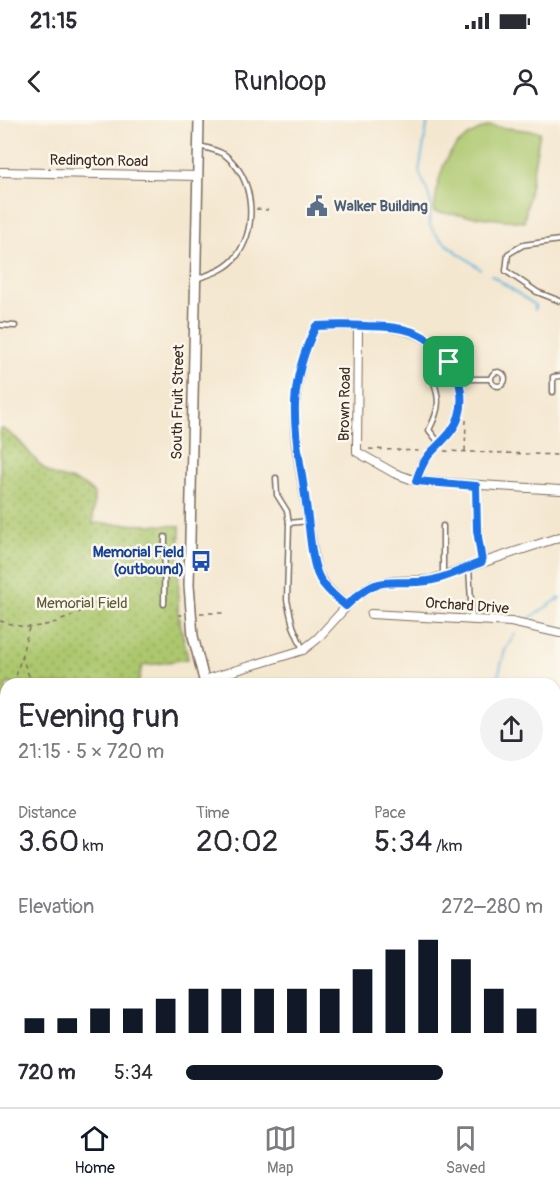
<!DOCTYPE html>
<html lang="en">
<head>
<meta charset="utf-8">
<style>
  :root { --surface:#fff; --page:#f2f2f3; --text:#2b2b33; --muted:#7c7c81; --line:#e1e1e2; --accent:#111827 }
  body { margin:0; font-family:Pangolin,sans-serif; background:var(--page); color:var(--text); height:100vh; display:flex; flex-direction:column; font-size:22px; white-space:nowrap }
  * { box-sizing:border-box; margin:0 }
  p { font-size:20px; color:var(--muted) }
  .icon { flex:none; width:33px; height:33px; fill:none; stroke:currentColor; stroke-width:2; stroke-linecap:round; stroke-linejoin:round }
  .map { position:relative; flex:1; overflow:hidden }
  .details { position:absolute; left:0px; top:558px; width:561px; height:429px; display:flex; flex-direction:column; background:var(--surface); border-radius:18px 18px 0 0; box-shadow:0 2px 4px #0004 }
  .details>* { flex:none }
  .pin { position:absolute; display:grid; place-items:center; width:51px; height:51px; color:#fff; margin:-26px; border-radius:12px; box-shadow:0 3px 9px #0006 }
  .round { display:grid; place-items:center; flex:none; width:63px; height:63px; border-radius:32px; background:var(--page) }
  .summary { display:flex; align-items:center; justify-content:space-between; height:102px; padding:0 18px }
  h1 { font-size:33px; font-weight:600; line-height:45px }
  .stats { display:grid; grid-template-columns:repeat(3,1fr); gap:9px; height:102px; padding:6px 18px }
  .stats div { display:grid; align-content:center }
  .stats b { font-size:30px; font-weight:600 }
  .stats small { font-size:16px; font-weight:400 }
  .stats p { font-size:16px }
  .chart { height:168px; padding:12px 18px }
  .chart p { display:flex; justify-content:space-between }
  .chart svg { width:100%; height:108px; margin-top:6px; stroke:var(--accent); stroke-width:6 }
  ul { padding:0 18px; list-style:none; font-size:20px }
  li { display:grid; grid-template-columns:96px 72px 1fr; align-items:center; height:45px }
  li i { height:15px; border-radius:8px; background:var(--accent) }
  .status { display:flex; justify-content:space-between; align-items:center; height:42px; padding:0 30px; background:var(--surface); direction:ltr }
  .status svg { height:16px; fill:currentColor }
  header { display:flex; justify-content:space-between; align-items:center; height:78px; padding:0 18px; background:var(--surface); font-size:27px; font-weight:600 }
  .dock { display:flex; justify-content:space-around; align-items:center; height:84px; border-top:2px solid var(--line); background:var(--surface); font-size:16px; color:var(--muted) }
  .dock a { display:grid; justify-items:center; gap:3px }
  .dock .on { color:var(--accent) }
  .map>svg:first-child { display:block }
</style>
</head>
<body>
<div class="status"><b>21:15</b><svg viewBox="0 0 49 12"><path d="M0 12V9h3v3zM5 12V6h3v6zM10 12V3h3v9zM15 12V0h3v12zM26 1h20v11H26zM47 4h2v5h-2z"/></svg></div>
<header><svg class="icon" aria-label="back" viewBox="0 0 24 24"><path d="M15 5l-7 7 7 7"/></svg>Runloop<svg class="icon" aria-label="person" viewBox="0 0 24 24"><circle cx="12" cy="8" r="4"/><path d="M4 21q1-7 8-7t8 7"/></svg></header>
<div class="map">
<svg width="560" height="987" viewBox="0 0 560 987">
  <defs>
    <pattern id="park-dots" width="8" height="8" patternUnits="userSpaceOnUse" patternTransform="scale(1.5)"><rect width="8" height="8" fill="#acc76d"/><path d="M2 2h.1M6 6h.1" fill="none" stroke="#8da259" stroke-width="1.8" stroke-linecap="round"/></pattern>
  </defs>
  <rect width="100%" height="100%" fill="#fbf7ec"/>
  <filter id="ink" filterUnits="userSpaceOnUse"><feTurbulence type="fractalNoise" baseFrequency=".0167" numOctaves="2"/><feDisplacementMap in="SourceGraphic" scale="12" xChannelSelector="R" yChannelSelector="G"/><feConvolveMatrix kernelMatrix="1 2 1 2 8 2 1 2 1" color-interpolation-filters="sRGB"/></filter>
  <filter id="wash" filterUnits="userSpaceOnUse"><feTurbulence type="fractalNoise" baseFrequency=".008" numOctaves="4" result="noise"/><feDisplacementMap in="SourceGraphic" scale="24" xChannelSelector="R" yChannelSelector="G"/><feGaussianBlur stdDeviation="1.35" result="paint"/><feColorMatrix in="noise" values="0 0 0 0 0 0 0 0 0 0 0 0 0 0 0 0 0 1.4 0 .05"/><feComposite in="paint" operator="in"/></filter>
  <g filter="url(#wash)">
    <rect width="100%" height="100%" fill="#f4e7d0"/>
    <path fill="#acc76d" stroke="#747846" stroke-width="1.5" d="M490,6L540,12L524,102L434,92C438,50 446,20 490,6Z"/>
    <path fill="url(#park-dots)" stroke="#747846" stroke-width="1.5" d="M0,308C22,317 30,338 48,352C63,362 78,356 94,374L93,403L180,406L178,493L188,539L142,546L138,564H6V828L0,829Z"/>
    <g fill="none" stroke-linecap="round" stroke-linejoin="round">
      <g stroke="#5fb4db" stroke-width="2">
        <path d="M428,0L419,51C423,63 430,73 431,86C431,96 426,100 432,109C440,123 466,137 480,149"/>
        <path d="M491,155L535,185V190"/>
        <path d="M531,497L560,478"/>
        <path d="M496,564L505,530L515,514"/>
        <path d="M555,742L560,747"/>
      </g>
    </g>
  </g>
  <g filter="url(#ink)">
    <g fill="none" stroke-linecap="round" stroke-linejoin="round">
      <defs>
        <g id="service">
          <path d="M560,120L523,125L508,134L506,151L537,172L560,181"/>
          <path d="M196,159C210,154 226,150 236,137C258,107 255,59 225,35C217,30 208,28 199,26"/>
          <path d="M0,205L15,206"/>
          <path d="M439,231L432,237L429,244C436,274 445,279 429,310L440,324"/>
          <circle cx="498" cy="259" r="7"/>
          <path d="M459,259H490"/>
          <path d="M553,272V257L560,256"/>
          <path d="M276,358L277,375L287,391L289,403"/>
          <path d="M476,366L477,410L482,441"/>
          <path d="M443,406V456"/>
          <path d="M469,447L472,499"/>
          <path d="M164,484L165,417"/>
          <path d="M303,530L293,506L287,480L289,403L308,401"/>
          <path d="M0,845L6,844"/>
          <path d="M0,909L6,908"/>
          <path d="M24,981L26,987"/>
        </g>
        <g id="minor">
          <path d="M0,52L198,56"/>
          <path d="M358,206L357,332L394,353L416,361L560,370"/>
          <path d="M346,486C334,474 322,465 316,449L296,324C292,282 297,245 316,206C334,205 353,206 371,206C408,208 432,214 453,248C461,262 464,280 459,296C454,313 439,323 428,336C422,344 419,352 416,361"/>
          <path d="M371,494L511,502L560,513"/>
          <path d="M204,560L303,530L317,519L355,477L373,465L395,461L430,460L560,417"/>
          <path d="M560,824V840"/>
          <path d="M257,981V987"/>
          <path d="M347,981L348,987"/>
          <path d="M460,981V987"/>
        </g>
        <path id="tertiary" d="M199,0L189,465L193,516L205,564"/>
        <g id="secondary">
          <path d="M555,920L560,919"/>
          <path d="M94,987L126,981"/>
        </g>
      </defs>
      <use href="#service" stroke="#7c6c5c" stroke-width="7"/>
      <use href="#minor" stroke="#7c6c5c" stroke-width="10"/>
      <use href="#tertiary" stroke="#7c6c5c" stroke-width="12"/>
      <use href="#secondary" stroke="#7c6c5c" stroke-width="14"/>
      <g stroke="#7c6c5c" stroke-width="1.5" stroke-dasharray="4.5 4.5" stroke-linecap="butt">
        <path d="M256,89L268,90"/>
        <path d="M369,329L421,331"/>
        <path d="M444,331L560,335"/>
        <path d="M465,331L466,300"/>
        <path d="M200,493H223"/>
        <path d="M178,495H183"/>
        <path d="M0,501C9,503 19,507 29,507C51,507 78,494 96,483"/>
        <path d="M21,535L32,564"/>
        <path d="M14,564L29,508"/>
        <path d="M555,632H560"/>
        <path d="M0,638L6,608"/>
        <path d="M0,657L6,660"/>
      </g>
      <use href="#service" stroke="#fff" stroke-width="4"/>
      <use href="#minor" stroke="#fff" stroke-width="8"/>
      <use href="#tertiary" stroke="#fff" stroke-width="9"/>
      <use href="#secondary" stroke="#f9e7c3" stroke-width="10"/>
    </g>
  </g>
  <g fill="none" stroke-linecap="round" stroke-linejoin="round" filter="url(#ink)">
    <defs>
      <path id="route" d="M316,206C333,205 350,205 367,206C406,207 430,210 453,248C461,262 464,280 459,296C454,313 439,323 428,336C422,344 419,352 416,361L476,366L477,410L482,442C465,448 447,458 428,461C388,466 380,452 346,486C337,478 326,470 320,459C311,443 310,410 307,391C298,318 281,278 316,206Z"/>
    </defs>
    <use href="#route" stroke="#fff" stroke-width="12"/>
    <use href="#route" stroke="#1a73e8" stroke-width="8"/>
  </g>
  <defs>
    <symbol id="civic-bare" viewBox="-9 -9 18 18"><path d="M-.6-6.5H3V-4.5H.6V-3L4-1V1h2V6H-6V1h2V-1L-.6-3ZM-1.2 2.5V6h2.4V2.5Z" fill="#5c6f8a" stroke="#fbf7ec" stroke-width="2.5" paint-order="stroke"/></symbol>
    <symbol id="bus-bare" viewBox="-9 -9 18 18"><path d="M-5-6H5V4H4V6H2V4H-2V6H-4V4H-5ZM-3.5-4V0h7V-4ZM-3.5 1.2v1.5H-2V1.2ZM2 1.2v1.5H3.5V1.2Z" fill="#1a4fb4" stroke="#fbf7ec" stroke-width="2.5" paint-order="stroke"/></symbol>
  </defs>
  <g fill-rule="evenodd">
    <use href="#civic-bare" x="302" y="71" width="30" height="30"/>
    <use href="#bus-bare" x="186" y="426" width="30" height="30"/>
  </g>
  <g text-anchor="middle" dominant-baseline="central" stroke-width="5" stroke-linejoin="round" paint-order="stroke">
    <g font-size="15" fill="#3b2a1e" stroke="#fbf7ec">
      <text transform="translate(99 41) rotate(1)">Redington Road</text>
      <text transform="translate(178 282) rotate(-89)">South Fruit Street</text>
      <text transform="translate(345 284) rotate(-89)">Brown Road</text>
      <text transform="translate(467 486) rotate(4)">Orchard Drive</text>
    </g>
    <g font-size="15" font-weight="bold" fill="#4e5e75" stroke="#fbf7ec" text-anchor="start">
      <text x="334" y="86">Walker Building</text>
    </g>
    <g font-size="15" font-weight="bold" fill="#164399" stroke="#fbf7ec" text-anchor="end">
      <text x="184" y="432">Memorial Field<tspan x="184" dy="17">(outbound)</tspan></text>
    </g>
    <g font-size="15" fill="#5d5936" stroke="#fbf7ec">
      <text x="82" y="483">Memorial Field</text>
    </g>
  </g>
</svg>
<div class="pin" style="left:449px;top:242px;background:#1e9e55"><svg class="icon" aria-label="arrive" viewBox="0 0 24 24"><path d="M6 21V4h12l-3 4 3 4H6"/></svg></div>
<section class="details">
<div class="summary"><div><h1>Evening run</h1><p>21:15 · 5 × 720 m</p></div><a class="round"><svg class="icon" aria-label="share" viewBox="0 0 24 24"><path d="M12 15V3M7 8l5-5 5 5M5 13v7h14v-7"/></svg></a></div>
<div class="stats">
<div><p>Distance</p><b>3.60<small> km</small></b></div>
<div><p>Time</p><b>20:02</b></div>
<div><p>Pace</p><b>5:34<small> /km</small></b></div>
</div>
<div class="chart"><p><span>Elevation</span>272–280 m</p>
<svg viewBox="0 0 160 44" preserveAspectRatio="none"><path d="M5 44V38M15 44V38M25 44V34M35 44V34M45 44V30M55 44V26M65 44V26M75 44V26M85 44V26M95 44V26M105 44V18M115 44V10M125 44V6M135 44V14M145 44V26M155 44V34"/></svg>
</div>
<ul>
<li><b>720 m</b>5:34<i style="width:72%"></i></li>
</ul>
</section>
</div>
<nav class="dock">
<a class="on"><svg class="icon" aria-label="home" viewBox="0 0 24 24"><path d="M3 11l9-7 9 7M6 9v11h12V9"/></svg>Home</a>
<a><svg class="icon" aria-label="map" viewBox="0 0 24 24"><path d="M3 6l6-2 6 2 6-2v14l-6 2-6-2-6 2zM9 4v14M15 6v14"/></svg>Map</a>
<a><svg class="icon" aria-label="saved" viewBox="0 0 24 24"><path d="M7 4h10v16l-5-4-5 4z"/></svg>Saved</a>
</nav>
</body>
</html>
